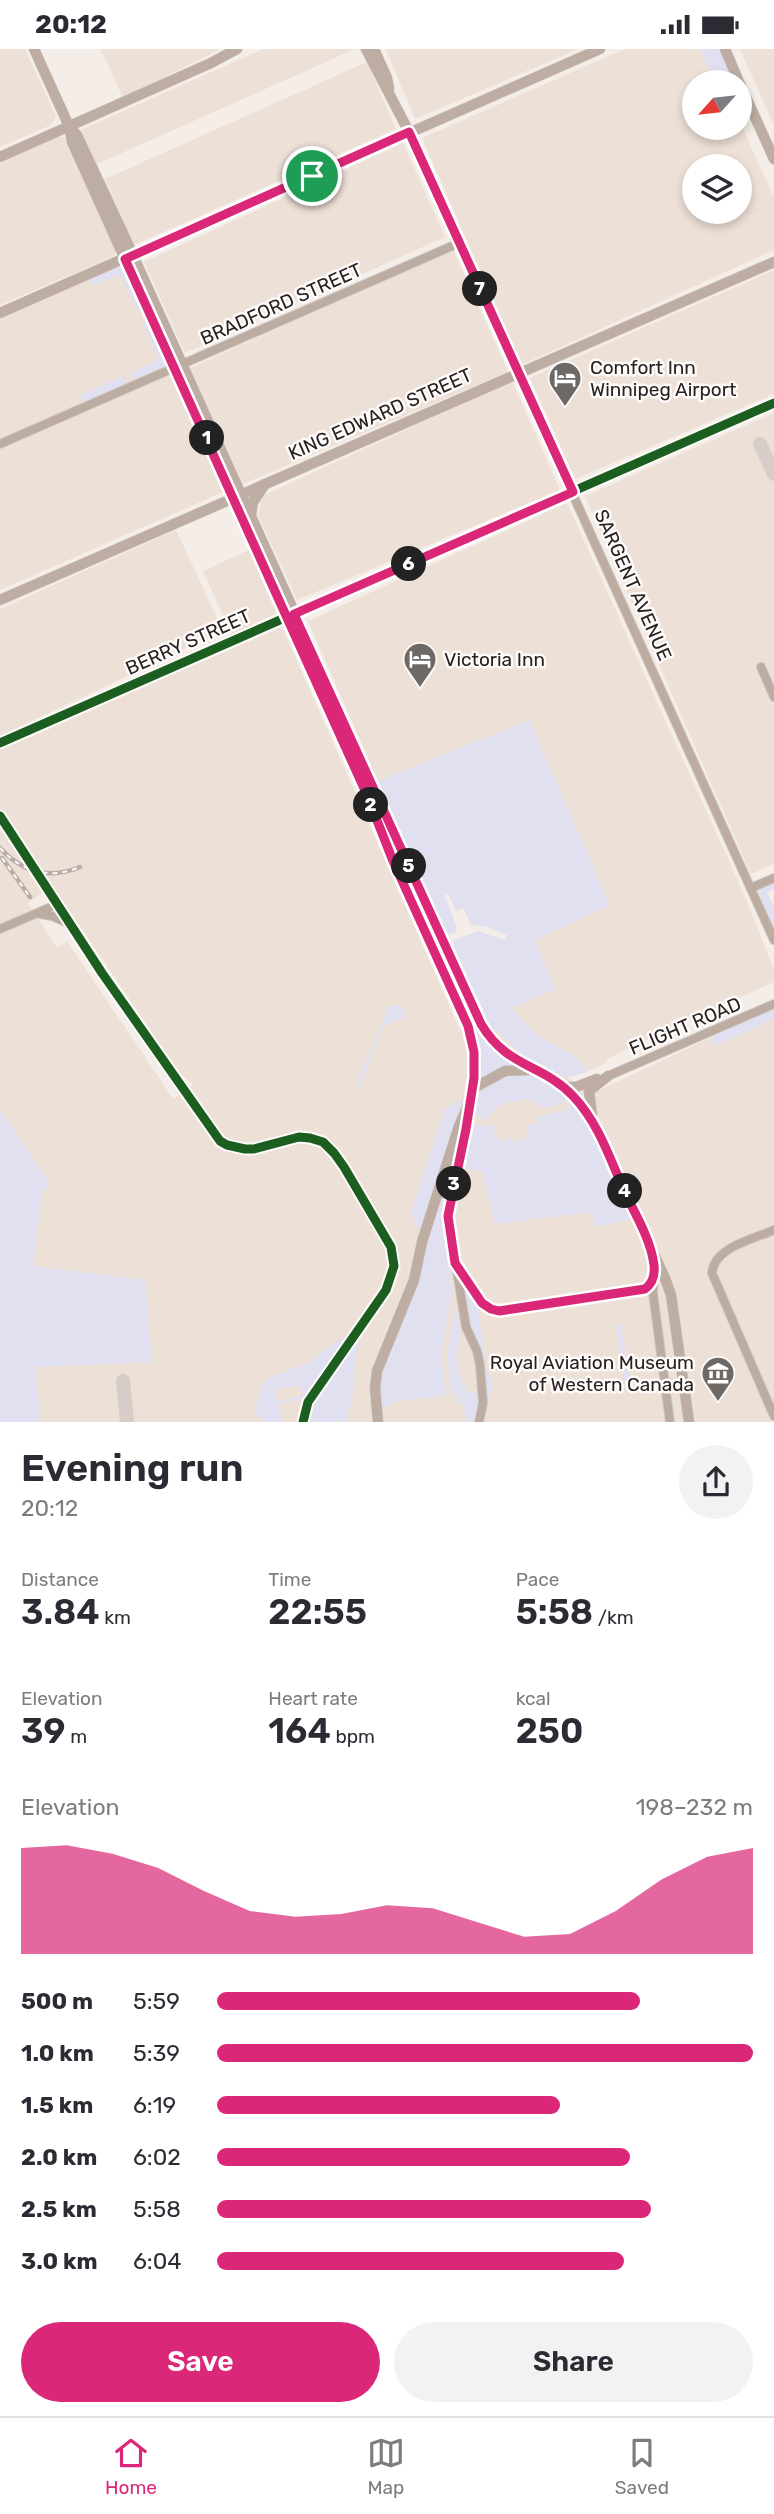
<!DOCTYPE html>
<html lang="en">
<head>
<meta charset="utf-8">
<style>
  :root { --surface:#fff; --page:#f2f2f3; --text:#2b2b33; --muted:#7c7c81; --line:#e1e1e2; --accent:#db2777 }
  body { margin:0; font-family:Rubik,sans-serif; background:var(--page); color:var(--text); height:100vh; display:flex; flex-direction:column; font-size:26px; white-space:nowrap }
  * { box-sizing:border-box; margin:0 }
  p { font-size:23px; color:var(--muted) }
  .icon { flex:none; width:38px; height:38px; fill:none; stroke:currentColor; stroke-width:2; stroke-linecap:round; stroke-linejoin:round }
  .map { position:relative; height:1373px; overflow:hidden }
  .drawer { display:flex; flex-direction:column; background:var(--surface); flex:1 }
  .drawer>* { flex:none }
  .needle { width:46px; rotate:243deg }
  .controls { position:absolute; left:682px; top:21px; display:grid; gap:14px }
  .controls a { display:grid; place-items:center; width:70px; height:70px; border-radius:50%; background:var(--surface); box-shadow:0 4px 10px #0003; font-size:35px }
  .pin { position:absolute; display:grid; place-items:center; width:60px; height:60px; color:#fff; margin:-30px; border:4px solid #fff; border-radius:50%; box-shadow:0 2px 7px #0007 }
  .km { position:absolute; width:35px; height:35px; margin:-18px; border-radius:50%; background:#222; color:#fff; font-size:19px; line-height:35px; text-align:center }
  .round { display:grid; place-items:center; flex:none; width:74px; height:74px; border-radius:37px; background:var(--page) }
  .overview { display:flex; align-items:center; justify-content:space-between; height:119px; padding:0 21px }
  h1 { font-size:38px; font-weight:600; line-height:52px }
  .stats { display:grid; grid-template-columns:repeat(3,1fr); gap:10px; height:119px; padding:7px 21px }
  .stats div { display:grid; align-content:center }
  .stats b { font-size:35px; font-weight:600 }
  .stats small { font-size:19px; font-weight:400 }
  .stats p { font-size:19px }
  .chart { height:196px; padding:14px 21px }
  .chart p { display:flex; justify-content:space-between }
  .chart svg { width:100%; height:126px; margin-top:7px; fill:var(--accent); opacity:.7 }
  .primary-button { display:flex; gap:14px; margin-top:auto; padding:14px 21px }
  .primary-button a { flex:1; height:80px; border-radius:42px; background:var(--accent); color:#fff; font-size:28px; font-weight:600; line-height:80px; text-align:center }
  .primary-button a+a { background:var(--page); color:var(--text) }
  ul { padding:0 21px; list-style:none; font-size:23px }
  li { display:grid; grid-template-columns:112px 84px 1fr; align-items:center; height:52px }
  li i { height:18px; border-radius:9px; background:var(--accent) }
  .status { display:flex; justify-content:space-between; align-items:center; height:49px; padding:0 35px; background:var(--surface); direction:ltr }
  .status svg { height:19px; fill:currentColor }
  .menu { display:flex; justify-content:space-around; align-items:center; height:98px; border-top:2px solid var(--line); background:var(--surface); font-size:19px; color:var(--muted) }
  .menu a { display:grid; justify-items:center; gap:4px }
  .menu .selected { color:var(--accent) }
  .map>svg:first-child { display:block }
</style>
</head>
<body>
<div class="status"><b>20:12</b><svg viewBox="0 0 49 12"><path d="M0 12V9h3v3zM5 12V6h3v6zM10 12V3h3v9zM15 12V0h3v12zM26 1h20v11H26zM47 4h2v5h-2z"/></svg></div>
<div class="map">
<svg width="774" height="1373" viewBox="0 0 774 1373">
  <rect width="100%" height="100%" fill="#f4ede8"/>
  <g fill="#ede0d7" fill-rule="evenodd">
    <path d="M0,0H25L56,68L51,76L0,98Z"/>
    <path d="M101,0H220L123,49Z"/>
    <path d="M263,0H355L97,115L81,81Z"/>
    <path d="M389,0H578L415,70L386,1Z"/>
    <path d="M625,0H707L722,33H695V79H740V73L774,149V201L521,316L422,89ZM695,117H740V163H695Z"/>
    <path d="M740,0H774V77Z"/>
    <path d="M367,13L396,80L134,196L105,130Z"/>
    <path d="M58,87L64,89L116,203L114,207L0,256V115Z"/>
    <path d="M403,94L445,188L185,304L144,213Z"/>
    <path d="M453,200L508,323L243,435L190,319Z"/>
    <path d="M122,216L223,443L0,541V270Z"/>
    <path d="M774,221V345L575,430L530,329Z"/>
    <path d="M512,332L560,441L297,551L258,466L262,447Z"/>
    <path d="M774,364V815L751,825L585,447Z"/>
    <path d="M567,454L746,850L774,921V933L606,1010L608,1013L587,1023L577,1009L538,987L511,959L534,891L610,856L529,672L378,732L308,572Z"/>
    <path d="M176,481L223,582L0,687V560Z"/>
    <path d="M249,501L276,564L232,586L203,522Z"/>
    <path d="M282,578L460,981L493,965L589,1046L774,959V1373H0V773L46,841L28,854L57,899L67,892L173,1050L193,1036L176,1019L0,759V700Z"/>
  </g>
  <g fill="#e0e0f1">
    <path d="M700,0H719L735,33H715Z"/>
    <path d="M123,216L143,260L138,262L120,225L94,236L90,233L92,229Z"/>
    <path d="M148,271L168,316L134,330L130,324L159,310L142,274Z"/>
    <path d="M123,327L126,332L125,336L84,354L80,346Z"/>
    <path d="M529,671L610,856L535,891L555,940L511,959L538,987L577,1009L587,1023L567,1029L523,1006L490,975L453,897L454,891L478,882L505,891L507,886L487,878L471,876L463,859L456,862L448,845L445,846L457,880L455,884L447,886L378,732Z"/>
    <path d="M774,832V840L767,843L774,858V881L758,842L759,839Z"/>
    <path d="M460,944L517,1017V1018L479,1031L480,1012L477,991Z"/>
    <path d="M389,956L401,957L406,967L383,978L358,1041L356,1036Z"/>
    <path d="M774,960V970L714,997L713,987Z"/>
    <path d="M526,1023L554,1035L566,1046L565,1051L561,1055L543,1059L527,1050L500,1055L486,1070L478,1068L475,1065L480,1040L497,1028Z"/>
    <path d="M462,1049L457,1072L420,1183L411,1164L444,1061Z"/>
    <path d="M571,1056L579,1058L592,1080L632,1170L594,1178L592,1163L495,1175L482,1122L461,1120L471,1075L482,1077L496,1076L498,1081L493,1083L494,1089L499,1088L500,1094L512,1088L514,1094L528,1088L526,1076L538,1074L537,1067L564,1062Z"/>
    <path d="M0,1059L51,1136L42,1142L33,1217L145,1231L152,1313L36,1318L40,1373H0Z"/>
    <path d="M462,1076L464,1077L444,1164L452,1242L441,1307L446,1346L391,1353V1357L379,1358L377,1332L423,1213Z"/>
    <path d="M462,1232L480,1258L479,1266L487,1323L493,1332L490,1345V1354L486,1351L482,1304L470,1282Z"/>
    <path d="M455,1257L460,1282V1293L456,1304L458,1322L469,1344L479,1343L480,1352L475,1373H466L463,1354H458L457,1344L451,1345L447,1306Z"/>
    <path d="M621,1275L629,1328L624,1332L615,1276Z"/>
    <path d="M345,1288L348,1289L305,1349L286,1354L285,1350L302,1347L300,1336L274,1341L277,1351H283L284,1354L279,1355L282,1373H266L255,1364C260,1340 260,1328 288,1323V1320L306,1316L332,1295Z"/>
    <path d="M355,1293L359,1296C352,1313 356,1329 353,1347H350L352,1360L346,1361L348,1373H308L312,1356L317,1358L312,1355Z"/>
  </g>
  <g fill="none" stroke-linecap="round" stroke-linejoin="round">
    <g stroke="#d6cdc8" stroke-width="14">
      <path d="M760,395L774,425"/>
      <path d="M123,1332L127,1373"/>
    </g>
    <defs>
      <g id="minor">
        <path d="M518,324L774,891"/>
        <path d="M0,395L459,194"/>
        <path d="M761,618L774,648"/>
        <path d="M0,694L774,354"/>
        <path d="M0,767L102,924L220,1092L227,1096L245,1100H254L299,1088L310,1089L323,1093L334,1104L344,1118L391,1198L394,1217L386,1241L308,1353L303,1373"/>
        <path d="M751,839L774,829"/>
        <path d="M40,865L52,867L70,875"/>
        <path d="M0,880L58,855"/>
        <path d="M608,1027L774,955"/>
        <path d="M467,1063L466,1080L448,1167L466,1278L477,1302L480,1316L483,1354L479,1373"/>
        <path d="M774,1181C754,1190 714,1198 712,1224L774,1367"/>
        <path d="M653,1209L654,1217L653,1244L670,1373"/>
        <path d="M457,1217C468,1233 478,1259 499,1262L643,1240L649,1238L653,1230"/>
      </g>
      <g id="major">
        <path d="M34,0L69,77L72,93L367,746L393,812L464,968C479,1004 477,1042 459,1077L422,1193L414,1231L377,1322L375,1339L378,1373"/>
        <path d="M366,0L409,83L518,324"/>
        <path d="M374,0L387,29L389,39"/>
        <path d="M725,0L739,33"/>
        <path d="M740,35L774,110"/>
        <path d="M69,77L77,86L122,182L481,976C502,1012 528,1013 559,1034C574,1045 585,1060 594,1076L665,1229L671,1246L689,1373"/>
        <path d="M0,108L211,14L237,0"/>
        <path d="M0,264L600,0"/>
        <path d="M251,465L253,453L265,435"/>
        <path d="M0,551L774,213"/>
        <path d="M564,1038H576L597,1030"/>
        <path d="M472,1040L505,1022L528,1021"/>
        <path d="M592,1066L589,1042L608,1027"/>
      </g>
    </defs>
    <use href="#minor" stroke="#cec8c5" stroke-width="10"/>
    <use href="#major" stroke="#cec8c5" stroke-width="11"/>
    <use href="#minor" stroke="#bcaca1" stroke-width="8"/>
    <use href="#major" stroke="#bdada2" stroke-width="10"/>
    <defs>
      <g id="rail">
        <path d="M0,799C22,823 49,831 80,818"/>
        <path d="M2,809L30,848"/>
      </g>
    </defs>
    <use href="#rail" stroke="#b8ada7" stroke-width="4.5"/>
    <use href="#rail" stroke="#fefbfa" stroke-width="2" stroke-dasharray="5" stroke-linecap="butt"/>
    <defs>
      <g id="cycleway">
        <path d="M0,694L774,354"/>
        <path d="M0,767L102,924L220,1092L227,1096L245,1100H254L299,1088L310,1089L323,1093L334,1104L344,1118L391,1198L394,1217L386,1241L308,1353L303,1373"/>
      </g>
    </defs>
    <use href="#cycleway" stroke="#fefbfa" stroke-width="13"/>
    <use href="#cycleway" stroke="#1b5e20" stroke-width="9"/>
  </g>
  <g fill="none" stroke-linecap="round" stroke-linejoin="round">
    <defs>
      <path id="route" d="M409,83L573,443L294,565L481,975C507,1019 543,1015 573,1047C599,1074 611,1113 626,1146C637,1168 651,1192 654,1216C655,1225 653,1234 645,1240L499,1262L491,1260L482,1254L455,1214L448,1167L466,1080L474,1029V1003L468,977L393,812L367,746L125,210Z"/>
    </defs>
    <use href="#route" stroke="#fff" stroke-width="14"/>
    <use href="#route" stroke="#db2777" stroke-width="9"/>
  </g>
  <defs>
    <symbol id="hotel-pin" viewBox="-11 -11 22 30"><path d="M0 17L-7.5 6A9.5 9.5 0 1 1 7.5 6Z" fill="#6f6966" stroke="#fefbfa"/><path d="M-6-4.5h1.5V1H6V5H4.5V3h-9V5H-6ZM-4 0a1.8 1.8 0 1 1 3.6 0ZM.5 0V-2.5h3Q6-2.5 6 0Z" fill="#fff"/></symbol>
    <symbol id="museum-pin" viewBox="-11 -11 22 30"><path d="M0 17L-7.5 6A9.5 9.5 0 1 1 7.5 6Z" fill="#6f6966" stroke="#fefbfa"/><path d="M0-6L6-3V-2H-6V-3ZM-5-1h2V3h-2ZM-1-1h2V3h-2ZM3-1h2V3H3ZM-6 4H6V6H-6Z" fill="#fff"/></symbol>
  </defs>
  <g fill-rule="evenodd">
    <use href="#hotel-pin" x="546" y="310" width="38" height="52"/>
    <use href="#hotel-pin" x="401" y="591" width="38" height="52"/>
    <use href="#museum-pin" x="699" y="1305" width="38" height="52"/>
  </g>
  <g text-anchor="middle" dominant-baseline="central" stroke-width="5" stroke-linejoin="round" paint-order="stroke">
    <g font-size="19" fill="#272220" stroke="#fefbfa">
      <text transform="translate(281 255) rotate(-24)">BRADFORD STREET</text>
      <text transform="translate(380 365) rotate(-24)">KING EDWARD STREET</text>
      <text transform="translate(633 536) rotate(66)">SARGENT AVENUE</text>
      <text transform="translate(188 593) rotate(-24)">BERRY STREET</text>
      <text transform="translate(685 977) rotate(-23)">FLIGHT ROAD</text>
    </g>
    <g font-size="19" fill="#272220" stroke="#fefbfa" text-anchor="start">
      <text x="590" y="318">Comfort Inn<tspan x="590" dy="22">Winnipeg Airport</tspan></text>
      <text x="444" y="610">Victoria Inn</text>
      <text x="694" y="1313" text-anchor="end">Royal Aviation Museum<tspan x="694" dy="22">of Western Canada</tspan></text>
    </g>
  </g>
</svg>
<div class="controls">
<a><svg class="needle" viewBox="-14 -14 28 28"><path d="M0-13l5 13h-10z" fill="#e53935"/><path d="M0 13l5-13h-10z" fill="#7c7c81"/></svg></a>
<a><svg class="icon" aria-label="layers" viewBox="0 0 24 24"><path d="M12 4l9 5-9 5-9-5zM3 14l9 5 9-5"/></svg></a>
</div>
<div class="pin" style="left:312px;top:127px;background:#1e9e55"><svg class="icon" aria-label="arrive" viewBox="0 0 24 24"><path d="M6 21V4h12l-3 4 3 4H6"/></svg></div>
<b class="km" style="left:207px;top:389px">1</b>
<b class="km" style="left:371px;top:756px">2</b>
<b class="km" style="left:454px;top:1135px">3</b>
<b class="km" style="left:625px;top:1142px">4</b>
<b class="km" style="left:409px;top:817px">5</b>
<b class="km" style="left:409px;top:515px">6</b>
<b class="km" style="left:480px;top:240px">7</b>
</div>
<section class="drawer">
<div class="overview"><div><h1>Evening run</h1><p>20:12</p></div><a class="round"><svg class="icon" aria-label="share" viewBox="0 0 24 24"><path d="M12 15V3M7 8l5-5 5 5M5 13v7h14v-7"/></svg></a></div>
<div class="stats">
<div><p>Distance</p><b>3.84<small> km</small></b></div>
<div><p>Time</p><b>22:55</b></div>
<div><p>Pace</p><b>5:58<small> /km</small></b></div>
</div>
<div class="stats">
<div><p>Elevation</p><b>39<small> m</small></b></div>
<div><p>Heart rate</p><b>164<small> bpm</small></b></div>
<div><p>kcal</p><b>250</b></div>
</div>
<div class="chart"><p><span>Elevation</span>198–232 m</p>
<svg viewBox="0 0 160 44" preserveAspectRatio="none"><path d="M0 44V7L10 6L20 9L30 14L40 22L50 29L60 31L70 30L80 27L90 28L100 33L110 38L120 37L130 29L140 18L150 10L160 7V44z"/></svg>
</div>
<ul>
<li><b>500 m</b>5:59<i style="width:79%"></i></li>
<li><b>1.0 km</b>5:39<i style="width:100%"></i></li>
<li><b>1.5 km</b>6:19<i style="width:64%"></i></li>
<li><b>2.0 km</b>6:02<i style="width:77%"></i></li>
<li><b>2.5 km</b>5:58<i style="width:81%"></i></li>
<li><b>3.0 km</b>6:04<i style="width:76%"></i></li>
</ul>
<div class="primary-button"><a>Save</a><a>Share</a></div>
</section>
<nav class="menu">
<a class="selected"><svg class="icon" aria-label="home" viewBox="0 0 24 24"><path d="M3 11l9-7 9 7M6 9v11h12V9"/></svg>Home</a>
<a><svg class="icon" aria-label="map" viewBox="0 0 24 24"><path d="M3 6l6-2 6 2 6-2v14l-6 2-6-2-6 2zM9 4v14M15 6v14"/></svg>Map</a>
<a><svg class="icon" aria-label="saved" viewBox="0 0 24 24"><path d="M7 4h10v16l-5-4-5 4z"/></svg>Saved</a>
</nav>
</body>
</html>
